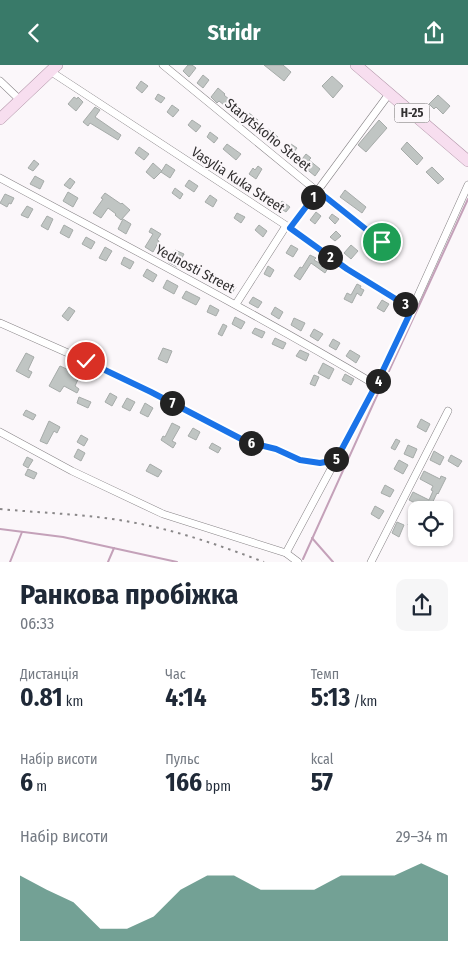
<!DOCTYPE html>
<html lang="uk">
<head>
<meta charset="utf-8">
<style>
  :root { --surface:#fff; --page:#f6f6f7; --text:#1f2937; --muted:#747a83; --accent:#397a69 }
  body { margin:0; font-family:"Fira Sans Condensed",sans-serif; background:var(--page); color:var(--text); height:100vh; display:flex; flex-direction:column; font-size:19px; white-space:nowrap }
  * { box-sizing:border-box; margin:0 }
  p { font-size:16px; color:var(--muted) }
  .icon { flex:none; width:28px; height:28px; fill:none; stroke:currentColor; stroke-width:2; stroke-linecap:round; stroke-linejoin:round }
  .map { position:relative; height:497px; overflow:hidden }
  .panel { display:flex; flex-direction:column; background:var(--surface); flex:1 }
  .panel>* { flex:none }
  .fabs { position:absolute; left:408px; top:436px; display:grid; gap:10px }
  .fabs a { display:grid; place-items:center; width:45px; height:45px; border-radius:10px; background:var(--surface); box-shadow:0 1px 4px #0004; font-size:25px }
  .pin { position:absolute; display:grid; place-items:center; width:42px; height:42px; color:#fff; margin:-21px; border:2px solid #fff; border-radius:50%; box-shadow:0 1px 5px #0007 }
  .km { position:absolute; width:25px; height:25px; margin:-12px; border-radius:50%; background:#222; color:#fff; font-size:14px; line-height:25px; text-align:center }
  .round { display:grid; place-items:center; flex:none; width:52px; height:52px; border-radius:10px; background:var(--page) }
  .overview { display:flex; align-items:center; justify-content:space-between; height:85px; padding:0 20px }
  h1 { font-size:28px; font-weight:700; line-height:38px }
  .stats { display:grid; grid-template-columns:repeat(3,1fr); gap:8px; height:85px; padding:5px 20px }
  .stats div { display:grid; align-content:center }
  .stats b { font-size:25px; font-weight:700 }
  .stats small { font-size:14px; font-weight:400 }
  .stats p { font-size:14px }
  .chart { height:140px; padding:10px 20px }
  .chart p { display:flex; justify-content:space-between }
  .chart svg { width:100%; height:90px; margin-top:5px; fill:var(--accent); opacity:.7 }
  header { display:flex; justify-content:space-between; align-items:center; height:65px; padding:0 20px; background:var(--accent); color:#fff; font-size:22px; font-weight:700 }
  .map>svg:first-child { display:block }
</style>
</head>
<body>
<header><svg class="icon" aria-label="back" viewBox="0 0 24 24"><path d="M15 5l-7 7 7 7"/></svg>Stridr<svg class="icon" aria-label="share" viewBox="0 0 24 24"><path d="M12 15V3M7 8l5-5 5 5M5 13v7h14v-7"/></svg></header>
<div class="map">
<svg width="468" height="497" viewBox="0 0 468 497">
  <rect width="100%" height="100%" fill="#fbf7fa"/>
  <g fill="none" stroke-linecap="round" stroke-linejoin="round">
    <g stroke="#c4a1b9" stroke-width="2">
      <path d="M389,306L468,134"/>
      <path d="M0,464L63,472L177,497"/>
      <path d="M312,473L333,497"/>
      <path d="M303,494L384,315"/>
      <path d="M10,497L22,467"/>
      <path d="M108,497L114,483"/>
    </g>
  </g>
  <g fill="#c0c5c3" stroke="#a6aba9">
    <path d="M188,0H192L196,3L189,12L183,6Z"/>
    <path d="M264,0H283L291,7L284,16Z"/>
    <path d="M203,10L209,15L203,23L197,18Z"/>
    <path d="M332,11L343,21L333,33L322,21Z"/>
    <path d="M141,16L148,21L142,28L136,23Z"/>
    <path d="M218,23L225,29L224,30L248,50L249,48L258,55L252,62L219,36L217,38L211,32Z"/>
    <path d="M158,29L165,33L161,38L155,34Z"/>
    <path d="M438,30L450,41L443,49L436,42L434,44L429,39Z"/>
    <path d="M74,32L77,34L78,32L83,37L76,46L68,39Z"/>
    <path d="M172,40L179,45L173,52L167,47Z"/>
    <path d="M95,42L100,45L95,52L121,70L118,75L90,58L88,61L83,57Z"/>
    <path d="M192,55L201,61L196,67L188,60Z"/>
    <path d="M379,55L387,63L366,87L358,80Z"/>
    <path d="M268,64L278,72L273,79L263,71Z"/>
    <path d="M210,67L218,73L214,78L207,72Z"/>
    <path d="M407,77L423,93L417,100L401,84Z"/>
    <path d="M227,79L241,89L236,95L223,84Z"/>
    <path d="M291,79L297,83L290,92L284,87Z"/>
    <path d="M139,82L149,89L144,95L135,88Z"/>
    <path d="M306,89L311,93L309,95L320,104L315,111L299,98Z"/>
    <path d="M34,95L39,99L33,106L28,103Z"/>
    <path d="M153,98L162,106L154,114L146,107Z"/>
    <path d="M166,99L175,105L170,113L161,107Z"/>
    <path d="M258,101L262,104L256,114L249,109L253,103L255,105Z"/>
    <path d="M432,102L444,114L438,119L426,107Z"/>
    <path d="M35,111L44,116L40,124L30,119Z"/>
    <path d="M70,113L75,117L70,124L64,120Z"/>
    <path d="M189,115L198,121L194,127L185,121Z"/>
    <path d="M175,123L183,129L180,134L172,128Z"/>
    <path d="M345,125L366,142L362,148L340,132Z"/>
    <path d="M68,127L78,133L73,142L63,136Z"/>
    <path d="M105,128L121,139L122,138L130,145L121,155L115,150L116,149L108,143L101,153L93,148L103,134L101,133Z"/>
    <path d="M5,129L14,133L11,139L9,138L7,142L0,138Z"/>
    <path d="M210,130L217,135L213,142L205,137Z"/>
    <path d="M282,136L290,142L286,147L277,141Z"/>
    <path d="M27,141L33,144L28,153L21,150Z"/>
    <path d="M316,147L321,151L315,159L310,155Z"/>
    <path d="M237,148L245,152L241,158L234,153Z"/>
    <path d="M332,149L339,154L335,159L329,153Z"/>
    <path d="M47,151L53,154L48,165L41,161Z"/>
    <path d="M123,154L131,159L126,169L118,164Z"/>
    <path d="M64,160L73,165L69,173L60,168Z"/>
    <path d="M259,160L267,166L263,172L255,165Z"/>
    <path d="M151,163L161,169L157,175L159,176L153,187L145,182L153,169L149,167Z"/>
    <path d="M336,166L341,171L335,176L330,172Z"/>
    <path d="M86,172L95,177L91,184L82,179Z"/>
    <path d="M291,180L298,184L293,192L286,188Z"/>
    <path d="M351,180L358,186L351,194L344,188Z"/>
    <path d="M105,182L112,186L106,196L99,193Z"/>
    <path d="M175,185L184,189L177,202L168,197Z"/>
    <path d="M310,190L316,193L314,195L328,203L325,208L311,198L300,215L294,211L300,202L302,203Z"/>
    <path d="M124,192L134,197L130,204L121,199Z"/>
    <path d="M193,199L199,203L196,209L189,206Z"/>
    <path d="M268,201L274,205L270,212L264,209Z"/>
    <path d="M147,204L157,210L153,217L143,211Z"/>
    <path d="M209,207L217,211L213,218L205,213Z"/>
    <path d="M167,215L178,221L174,229L163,223Z"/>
    <path d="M227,216L236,222L232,228L223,223Z"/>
    <path d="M357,219L361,221L360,223L364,225L361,231L357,228L352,238L344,234L347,228L351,230Z"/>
    <path d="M186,226L200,233L196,240L182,233Z"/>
    <path d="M253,232L262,237L258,243L249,238Z"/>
    <path d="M382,235L389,239L384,247L377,243Z"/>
    <path d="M210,240L219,245L216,251L207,247Z"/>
    <path d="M69,242L75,246L68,256L62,251Z"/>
    <path d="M275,242L283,247L279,254L271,249Z"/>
    <path d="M235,252L245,257L241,264L232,259Z"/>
    <path d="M294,253L305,258L301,266L291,260Z"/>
    <path d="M223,259L227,261L222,271L218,269Z"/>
    <path d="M255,263L265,267L262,273L252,268Z"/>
    <path d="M314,264L323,269L318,276L310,271Z"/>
    <path d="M275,273L286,278L283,284L272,279Z"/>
    <path d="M333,274L340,278L336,285L329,281Z"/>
    <path d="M163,283L172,286L167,298L158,294Z"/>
    <path d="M300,285L309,289L306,296L296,291Z"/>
    <path d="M350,285L360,291L356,298L346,291Z"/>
    <path d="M26,288L34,292L28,305L32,307L29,313L16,306Z"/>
    <path d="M323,298L334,304L329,314L318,308Z"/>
    <path d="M60,301L80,310L75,321L79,324L77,328L64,321L60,327L49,321Z"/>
    <path d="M345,309L354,314L351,320L342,315Z"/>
    <path d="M314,310L319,312L315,321L310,319Z"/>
    <path d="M110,328L117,332L112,341L105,337Z"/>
    <path d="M79,332L91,337L88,343L77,338Z"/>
    <path d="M127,333L135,337L130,346L122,342Z"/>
    <path d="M145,338L153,343L148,352L140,348Z"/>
    <path d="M26,345L36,350L33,355L23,350Z"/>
    <path d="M421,354L430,359L426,367L417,362Z"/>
    <path d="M49,356L60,362L57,368L54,366L47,379L40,376Z"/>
    <path d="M172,358L180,362L172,376L176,378L173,383L161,375L163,371L165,372Z"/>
    <path d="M193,363L200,367L196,375L188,371Z"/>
    <path d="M81,370L88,374L84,381L77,377Z"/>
    <path d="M396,374L400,376L395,385L391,383Z"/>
    <path d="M212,378L221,383L218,388L209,383Z"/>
    <path d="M408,380L417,384L413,393L404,389Z"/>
    <path d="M78,384L85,388L81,396L74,392Z"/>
    <path d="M434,386L444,392L440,400L430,395Z"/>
    <path d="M451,390L462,396L458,402L448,396Z"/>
    <path d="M27,392L33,395L28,403L23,400Z"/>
    <path d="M399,395L408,400L403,409L394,404Z"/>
    <path d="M150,399L162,406L158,412L146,406Z"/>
    <path d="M28,404L37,408L34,414L25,410Z"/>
    <path d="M424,406L440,414L441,411L446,413L438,429L437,428L429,445H424L425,443L409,435L413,427L429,435L433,426L431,425L433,421L420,414Z"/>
    <path d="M385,420L394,425L390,432L381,428Z"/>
    <path d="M375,441L384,446L379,454L371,449Z"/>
    <path d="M411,454L416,457V465L408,460Z"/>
    <path d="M397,457L404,460L399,472L392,468Z"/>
  </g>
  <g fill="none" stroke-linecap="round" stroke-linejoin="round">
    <defs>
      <g id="minor">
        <path d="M163,0L318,127L382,177"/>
        <path d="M50,6L290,163L347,204L412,244"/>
        <path d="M0,16L20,35"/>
        <path d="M0,113C126,181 253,247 376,320"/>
        <path d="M290,163L389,29"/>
        <path d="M236,239L286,161"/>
        <path d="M0,258L86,296L151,327L247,377L276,384L300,395L320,398L336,395"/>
        <path d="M0,367L72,406L163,449L286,488L298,497"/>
        <path d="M286,488L376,320L412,244L468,120"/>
        <path d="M371,497L448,346"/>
      </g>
      <g id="primary">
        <path d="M356,0L468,96"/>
        <path d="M0,54L57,0"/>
      </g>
    </defs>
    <use href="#minor" stroke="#868285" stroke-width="8"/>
    <use href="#primary" stroke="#af93a6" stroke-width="12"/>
    <use href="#minor" stroke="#fff" stroke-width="7"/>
    <use href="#primary" stroke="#f7deef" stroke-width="11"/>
    <path stroke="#898788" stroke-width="2" stroke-dasharray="2.5 5" stroke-linecap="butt" d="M0,444C42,448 84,449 125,456C173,464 219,480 264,497"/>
  </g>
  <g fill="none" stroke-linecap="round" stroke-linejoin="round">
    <defs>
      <path id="route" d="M86,296L151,327L247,377L276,384L300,395L320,398L336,395L376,320L412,244L347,204L290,163L318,126L382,177"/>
    </defs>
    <use href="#route" stroke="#fff" stroke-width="10"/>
    <use href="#route" stroke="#1a73e8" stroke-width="6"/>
  </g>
  <g text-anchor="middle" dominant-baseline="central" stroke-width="4" stroke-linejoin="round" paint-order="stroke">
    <rect fill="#fbf7fa" stroke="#6e6c6d" stroke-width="1" x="394.5" y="38.5" width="35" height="19" rx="4"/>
    <g font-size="12" font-weight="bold" fill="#323031">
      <text x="412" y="48">Н-25</text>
    </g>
    <g font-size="14" fill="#323031" stroke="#fbf7fa">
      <text transform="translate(268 70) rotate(39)">Starytskoho Street</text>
      <text transform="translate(238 115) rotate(33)">Vasylia Kuka Street</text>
      <text transform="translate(195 204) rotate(28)">Yednosti Street</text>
    </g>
  </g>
</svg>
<div class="fabs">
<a><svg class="icon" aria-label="locate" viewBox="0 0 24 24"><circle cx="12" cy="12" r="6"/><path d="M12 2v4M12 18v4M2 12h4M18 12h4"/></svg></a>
</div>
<div class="pin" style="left:382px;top:177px;background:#1e9e55"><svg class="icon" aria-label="arrive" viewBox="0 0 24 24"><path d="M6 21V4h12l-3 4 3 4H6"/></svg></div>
<div class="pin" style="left:86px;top:296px;background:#d93025"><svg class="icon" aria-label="check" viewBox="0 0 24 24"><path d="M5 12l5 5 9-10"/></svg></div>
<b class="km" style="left:313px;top:132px">1</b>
<b class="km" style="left:330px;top:192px">2</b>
<b class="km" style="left:405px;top:239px">3</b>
<b class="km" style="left:378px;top:316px">4</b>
<b class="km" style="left:336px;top:394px">5</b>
<b class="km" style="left:251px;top:378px">6</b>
<b class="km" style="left:172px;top:338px">7</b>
</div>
<section class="panel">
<div class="overview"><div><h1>Ранкова пробіжка</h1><p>06:33</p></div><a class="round"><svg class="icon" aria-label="share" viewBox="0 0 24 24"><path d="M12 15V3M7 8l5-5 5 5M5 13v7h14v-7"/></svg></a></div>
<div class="stats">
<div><p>Дистанція</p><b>0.81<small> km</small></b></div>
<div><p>Час</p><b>4:14</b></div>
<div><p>Темп</p><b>5:13<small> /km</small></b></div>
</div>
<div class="stats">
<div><p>Набір висоти</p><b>6<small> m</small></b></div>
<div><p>Пульс</p><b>166<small> bpm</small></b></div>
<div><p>kcal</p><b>57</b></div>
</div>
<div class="chart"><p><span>Набір висоти</span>29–34 m</p>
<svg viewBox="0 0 160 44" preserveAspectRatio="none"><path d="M0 44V12L10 19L20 25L30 38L40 38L50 32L60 19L70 12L80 12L90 19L100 19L110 19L120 12L130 12L140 12L150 6L160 12V44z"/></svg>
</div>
</section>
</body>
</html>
